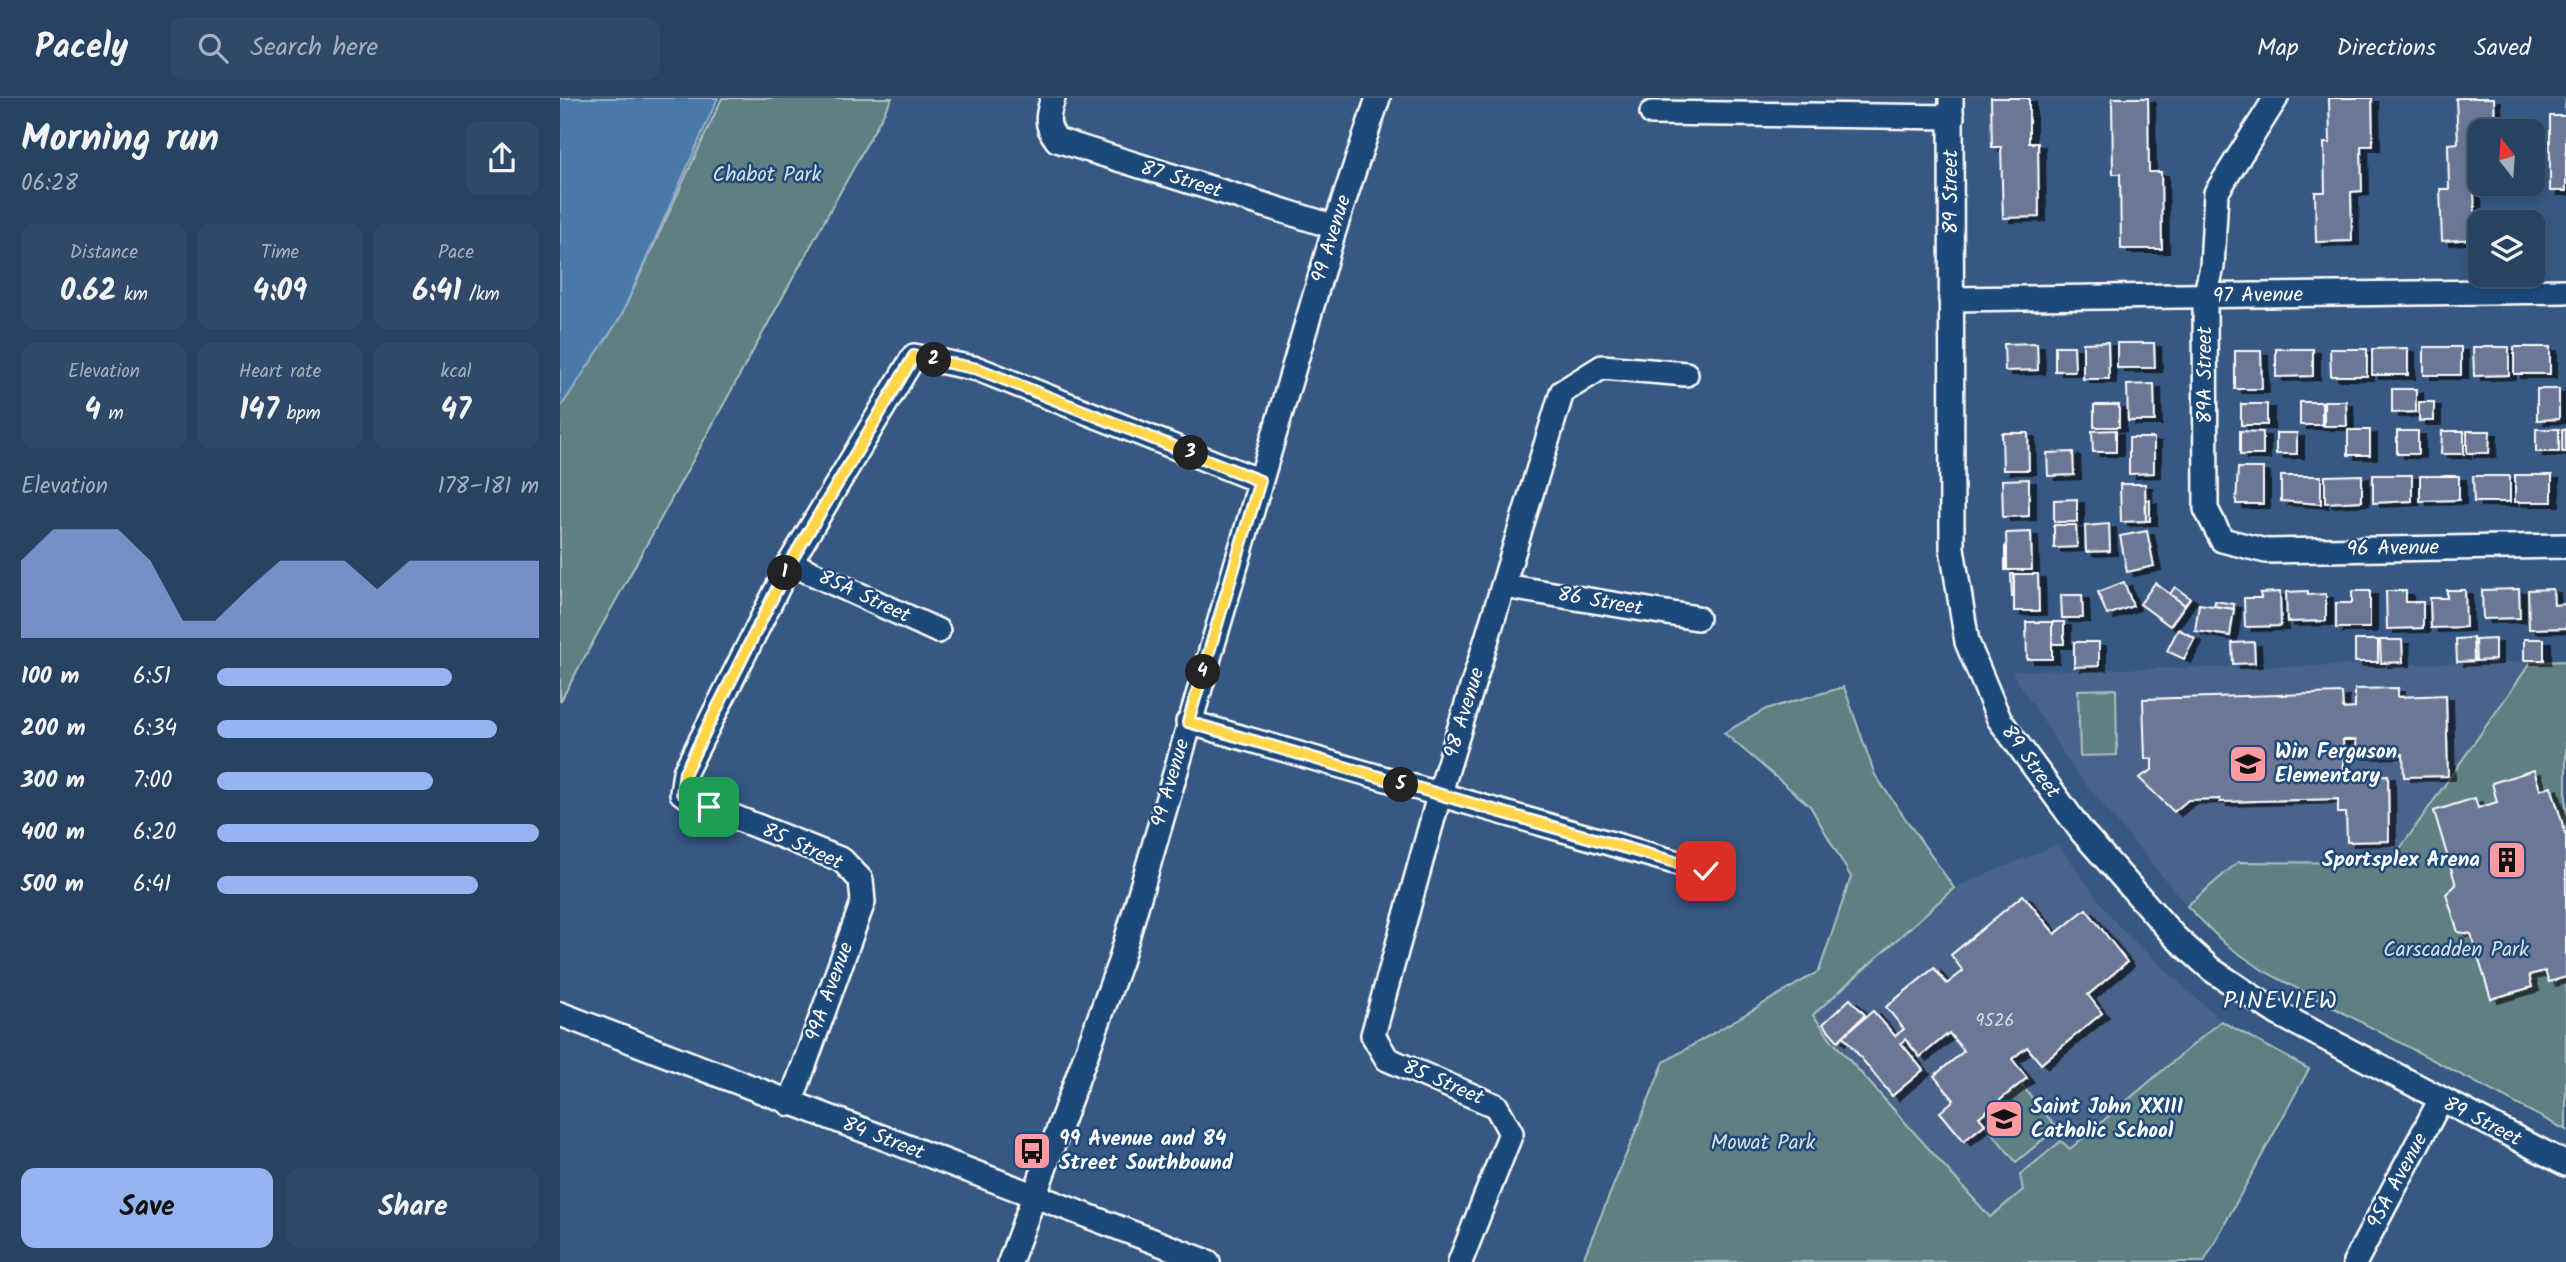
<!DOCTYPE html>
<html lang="en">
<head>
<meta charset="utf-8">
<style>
  :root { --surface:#284262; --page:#304968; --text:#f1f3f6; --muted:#a5b0be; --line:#445b77; --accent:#95b2f1 }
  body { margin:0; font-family:Kalam,sans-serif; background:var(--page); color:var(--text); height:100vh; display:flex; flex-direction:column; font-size:26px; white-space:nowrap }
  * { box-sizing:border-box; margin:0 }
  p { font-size:23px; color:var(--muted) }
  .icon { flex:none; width:38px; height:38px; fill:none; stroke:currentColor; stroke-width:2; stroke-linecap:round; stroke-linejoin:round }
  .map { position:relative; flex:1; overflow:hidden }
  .details { display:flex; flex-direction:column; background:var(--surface); width:560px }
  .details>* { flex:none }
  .needle { width:46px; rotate:343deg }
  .tools { position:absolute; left:1908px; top:21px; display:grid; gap:14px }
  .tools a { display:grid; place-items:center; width:77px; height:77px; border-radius:14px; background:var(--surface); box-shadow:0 4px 10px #0003,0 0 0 2px var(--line); font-size:35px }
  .pin { position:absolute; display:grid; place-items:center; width:60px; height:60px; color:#fff; margin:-30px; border-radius:14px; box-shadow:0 4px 10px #0006 }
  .km { position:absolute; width:35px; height:35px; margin:-18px; border-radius:50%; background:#222; color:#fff; font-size:19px; line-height:35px; text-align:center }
  .round { display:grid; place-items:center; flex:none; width:74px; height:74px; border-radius:14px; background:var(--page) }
  .summary { display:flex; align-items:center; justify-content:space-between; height:119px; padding:0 21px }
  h1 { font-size:38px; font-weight:700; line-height:52px }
  .stats { display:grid; grid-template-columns:repeat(3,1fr); gap:10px; height:119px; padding:7px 21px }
  .stats div { display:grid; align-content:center; border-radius:14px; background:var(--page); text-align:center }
  .stats b { font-size:30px; font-weight:700 }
  .stats small { font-size:19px; font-weight:400 }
  .stats p { font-size:19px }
  .chart { height:196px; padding:14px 21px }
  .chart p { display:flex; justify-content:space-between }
  .chart svg { width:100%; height:126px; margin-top:7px; fill:var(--accent); opacity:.7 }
  .cta { display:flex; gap:14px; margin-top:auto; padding:14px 21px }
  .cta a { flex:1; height:80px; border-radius:14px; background:var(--accent); color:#111; font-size:28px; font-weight:700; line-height:80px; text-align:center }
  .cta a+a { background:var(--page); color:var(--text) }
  ul { padding:0 21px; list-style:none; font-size:23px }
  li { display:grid; grid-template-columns:112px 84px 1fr; align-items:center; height:52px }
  li i { height:18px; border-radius:9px; background:var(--accent) }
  header { display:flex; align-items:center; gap:42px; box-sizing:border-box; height:98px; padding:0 35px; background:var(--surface); border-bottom:2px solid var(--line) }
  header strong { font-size:33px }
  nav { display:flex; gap:38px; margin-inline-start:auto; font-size:24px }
  .search { width:490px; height:63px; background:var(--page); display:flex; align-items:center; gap:18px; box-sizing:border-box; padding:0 24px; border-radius:14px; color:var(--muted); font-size:26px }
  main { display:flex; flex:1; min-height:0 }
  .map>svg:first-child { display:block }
</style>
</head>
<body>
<header>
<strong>Pacely</strong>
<div class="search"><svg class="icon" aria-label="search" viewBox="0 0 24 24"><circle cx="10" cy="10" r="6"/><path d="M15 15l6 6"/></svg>Search here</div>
<nav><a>Map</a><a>Directions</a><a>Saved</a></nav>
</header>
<main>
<section class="details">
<div class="summary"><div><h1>Morning run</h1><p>06:28</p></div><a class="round"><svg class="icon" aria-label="share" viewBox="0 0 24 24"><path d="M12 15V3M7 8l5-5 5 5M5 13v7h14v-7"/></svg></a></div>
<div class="stats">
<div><p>Distance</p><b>0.62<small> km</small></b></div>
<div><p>Time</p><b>4:09</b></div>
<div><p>Pace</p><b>6:41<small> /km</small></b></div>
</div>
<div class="stats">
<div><p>Elevation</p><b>4<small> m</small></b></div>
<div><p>Heart rate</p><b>147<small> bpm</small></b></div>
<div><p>kcal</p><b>47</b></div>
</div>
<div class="chart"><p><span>Elevation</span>178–181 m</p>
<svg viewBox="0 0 160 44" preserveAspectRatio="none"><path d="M0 44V17L10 6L20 6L30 6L40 17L50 38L60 38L70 27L80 17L90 17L100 17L110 27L120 17L130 17L140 17L150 17L160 17V44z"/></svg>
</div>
<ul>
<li><b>100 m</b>6:51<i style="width:73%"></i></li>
<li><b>200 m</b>6:34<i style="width:87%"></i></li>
<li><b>300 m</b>7:00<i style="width:67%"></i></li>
<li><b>400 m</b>6:20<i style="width:100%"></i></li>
<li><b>500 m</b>6:41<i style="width:81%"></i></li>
</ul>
<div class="cta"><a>Save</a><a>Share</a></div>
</section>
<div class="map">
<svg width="2006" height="1164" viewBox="0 0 2006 1164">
  <defs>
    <filter id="shadow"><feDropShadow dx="7" dy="4" stdDeviation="0" flood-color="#0009"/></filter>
  </defs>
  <rect width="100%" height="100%" fill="#365882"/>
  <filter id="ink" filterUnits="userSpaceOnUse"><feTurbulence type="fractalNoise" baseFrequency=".0143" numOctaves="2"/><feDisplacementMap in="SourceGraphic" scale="14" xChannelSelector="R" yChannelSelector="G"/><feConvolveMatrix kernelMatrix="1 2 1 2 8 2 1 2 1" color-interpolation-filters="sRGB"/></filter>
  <g filter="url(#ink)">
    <g fill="#4a648a">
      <path d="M1971,564L1830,765L1678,764L1627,808L1517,676L1451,573Z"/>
      <path d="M1498,746L1558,828L1661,923L1430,1119L1250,919L1394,790Z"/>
    </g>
    <g fill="#5f7f83" stroke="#afbfc1" stroke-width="2">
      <path d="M162,0H332L0,604V310L60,220Z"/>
      <path d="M2006,563V1032L1704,873L1665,846L1627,808L1678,764L1830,765L1971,564Z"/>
      <path d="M1284,589L1315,677L1394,790L1253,917L1274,945L1430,1119L1463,1092L1460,1077L1501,1043L1510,1051L1661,923L1749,971L1644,1164H1022L1104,964L1259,873L1291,779L1250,708L1164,635L1206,611Z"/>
      <path d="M1556,591L1557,657L1520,658L1518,592Z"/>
      <path d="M1460,985L1497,1030L1456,1064L1419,1019Z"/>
    </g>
    <path fill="#4a7aa7" stroke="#92afca" stroke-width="2" d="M0,0H158L60,220L0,310Z"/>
    <g fill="#6c7795" stroke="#fff" stroke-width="2" filter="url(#shadow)">
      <path d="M1431,0H1469V45H1478L1479,119L1443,120L1441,49H1432Z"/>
      <path d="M1552,0H1588L1589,74H1601L1602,151H1561L1560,76H1553Z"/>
      <path d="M1769,0H1812L1813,48H1801L1802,93L1791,94L1792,143L1756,144L1755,94H1765L1764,45H1770Z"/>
      <path d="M1896,0H1934L1935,33H1920V86H1926L1927,94L1914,95L1916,141L1882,143L1880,91H1889L1888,46L1898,45Z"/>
      <path d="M2006,0V93H1990V18H2005Z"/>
      <path d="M1548,244L1549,281H1523V245Z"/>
      <path d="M1477,245L1478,272L1445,273L1444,246Z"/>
      <path d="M1557,245H1594L1595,270H1557Z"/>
      <path d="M1495,248H1514L1515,273H1495Z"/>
      <rect x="1864" y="249" width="37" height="28"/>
      <path d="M1913,249H1949V277L1914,278Z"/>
      <rect x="1954" y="249" width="36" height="27"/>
      <path d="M1848,250V277H1812V251Z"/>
      <path d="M1716,251H1753V278L1716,279Z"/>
      <path d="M1770,251H1807V278H1771Z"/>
      <path d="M1675,253H1701L1702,291H1675Z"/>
      <path d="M1594,286L1595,323H1568L1567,287Z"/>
      <path d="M1832,291H1856V314L1832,315Z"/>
      <path d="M1977,291H1999V321L1977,322Z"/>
      <path d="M1764,303H1786L1787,328H1764Z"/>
      <rect x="1740" y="304" width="22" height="23"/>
      <rect x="1859" y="304" width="15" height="19"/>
      <rect x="1681" y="306" width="26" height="21"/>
      <rect x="1534" y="307" width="25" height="22"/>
      <rect x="1976" y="331" width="23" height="23"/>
      <rect x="2002" y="331" width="4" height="23"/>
      <path d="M1556,332V354H1533L1532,333Z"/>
      <rect x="1788" y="332" width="22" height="25"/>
      <path d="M1680,333L1703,334V357H1680Z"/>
      <rect x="1837" y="333" width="21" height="23"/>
      <path d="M1882,333H1904V356H1881Z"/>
      <path d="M1907,333H1930L1929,355H1907Z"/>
      <path d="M1442,335H1468L1469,372H1443Z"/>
      <rect x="1716" y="335" width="21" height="21"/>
      <path d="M1569,340H1594V375L1569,376Z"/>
      <path d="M1513,354L1514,377L1488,378L1487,355Z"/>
      <path d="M1678,370H1703V406H1676Z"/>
      <path d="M1802,377V403L1765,405V378Z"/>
      <path d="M1813,377H1852V403L1813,405Z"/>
      <rect x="1955" y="377" width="37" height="27"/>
      <path d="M1721,378H1761V406L1721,403Z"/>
      <path d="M1860,378H1899V402L1860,403Z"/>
      <path d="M1913,378H1950V404H1914Z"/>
      <path d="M1469,381V418L1443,419L1442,382Z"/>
      <path d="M1560,386H1585L1586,423L1561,424Z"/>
      <path d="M1517,401V424H1494V402Z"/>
      <rect x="1586" y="402" width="4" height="21"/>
      <path d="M1549,426L1550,453L1526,454L1525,428Z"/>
      <path d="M1494,427H1516L1517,449L1494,450Z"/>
      <path d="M1587,433L1594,468L1567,474L1560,438Z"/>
      <path d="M1471,434L1472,472H1447L1446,435Z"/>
      <rect x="1445" y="449" width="2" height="23"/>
      <path d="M1451,476H1454V499H1452Z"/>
      <path d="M1454,476H1478L1479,513H1454Z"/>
      <path d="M1564,484L1573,508L1547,517L1538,494Z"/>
      <path d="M1595,485L1625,507L1610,528L1580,506Z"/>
      <path d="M1615,489L1630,500L1625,507L1610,496Z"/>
      <path d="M1959,491L1960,520L1923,521L1922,492Z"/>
      <path d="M1993,491L1994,507L2006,506V530L1969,531L1968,492Z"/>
      <path d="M1887,492H1905L1906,529L1871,530L1870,500H1887Z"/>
      <path d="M1748,493V497L1766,496V523L1727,524L1726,494Z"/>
      <path d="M1792,493H1810V530H1776V505H1792Z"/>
      <path d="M1826,493H1846V504H1863V530L1827,531Z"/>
      <path d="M1720,494L1721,528L1685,529L1684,500H1701L1700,495Z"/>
      <path d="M1501,497H1522L1523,520H1502Z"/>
      <path d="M1655,503L1674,506V511L1654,508Z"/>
      <path d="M1639,506L1674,511L1670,538L1635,533Z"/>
      <path d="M1466,524H1492V561H1467Z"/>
      <rect x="1492" y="524" width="12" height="22"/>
      <path d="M1618,531L1635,540L1624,561L1607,553Z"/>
      <path d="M1913,540L1914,563L1897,564L1896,541Z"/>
      <path d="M1935,541V562L1916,563L1915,542Z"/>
      <rect x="1964" y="541" width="20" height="21"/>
      <rect x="1795" y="542" width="23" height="22"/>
      <path d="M1820,542H1842L1843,564L1821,565Z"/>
      <path d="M1514,544H1539V568L1514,569Z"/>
      <path d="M1694,544L1695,565L1673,566L1672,545Z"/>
      <path d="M1838,590V599L1886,597L1888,678L1844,679L1843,656L1797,657L1796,642H1783L1784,679L1828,677L1829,743L1787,744L1786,715H1778V701L1660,704V701L1628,702L1614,714L1579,680L1592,672V661H1585L1583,601L1782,595L1783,611L1795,610V591Z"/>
      <path d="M1974,672L1980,692L1991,688L2006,737V879L1989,884L1985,873L1969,877L1972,889L1931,901L1911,836L1898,834L1886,796L1896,787L1874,713L1915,700L1918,710L1937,704L1932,685Z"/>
      <path d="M1463,797L1495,836L1526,811L1567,864L1528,897L1542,915L1481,966L1467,949L1452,961L1467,980L1419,1019L1425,1026L1404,1043L1380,1014L1394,1002L1374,978L1404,953L1389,935L1360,959L1345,941L1341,945L1363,972L1332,998L1283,938L1313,913L1335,938L1344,931L1326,909L1374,870L1387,886L1393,881L1403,873L1391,857Z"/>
      <path d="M1290,901L1305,917L1278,943L1263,926Z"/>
    </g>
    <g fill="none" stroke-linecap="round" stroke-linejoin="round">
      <defs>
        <g id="minor">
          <path d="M493,0C487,18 485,27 497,42L775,129"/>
          <path d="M1391,0L1392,450L1407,544L1439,621L1522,734L1615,839L1652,872L1717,915L2006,1066"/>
          <path d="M1716,0L1656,95L1652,169L1645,199L1646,411L1662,442L1706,453L2006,448"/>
          <path d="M1092,15L1392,19"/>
          <path d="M1391,201L2006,193"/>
          <path d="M230,465L378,533"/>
          <path d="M944,488L1137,520"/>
          <path d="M628,624L1146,773"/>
          <path d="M0,916L648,1164"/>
          <path d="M230,1006L303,804L301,782L282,762L149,709L122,695L125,674L230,465L354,258L418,271L700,383"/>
          <path d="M450,1164L560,864L775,129L818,0"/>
          <path d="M900,1164L951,1035L936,1008L827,961L813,937L879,698L1002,294L1042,269L1126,276"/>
          <path d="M1795,1164L1880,1003"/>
        </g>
      </defs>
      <use href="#minor" stroke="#fff" stroke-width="28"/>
      <use href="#minor" stroke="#1f4a7a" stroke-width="23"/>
    </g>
  </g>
  <g fill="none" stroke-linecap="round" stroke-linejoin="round" filter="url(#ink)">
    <defs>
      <path id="route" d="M149,709L122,695L125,674L230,465L354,258L418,271L700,383L628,624L1146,773"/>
    </defs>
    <use href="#route" stroke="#fff" stroke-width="14"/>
    <use href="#route" stroke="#ffd54a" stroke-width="9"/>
  </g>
  <defs>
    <symbol id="school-square" viewBox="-11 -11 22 22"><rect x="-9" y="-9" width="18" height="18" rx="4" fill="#ff9aa2" stroke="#1f4a7a"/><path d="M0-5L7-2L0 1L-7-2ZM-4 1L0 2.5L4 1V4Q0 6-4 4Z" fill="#111"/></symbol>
    <symbol id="building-square" viewBox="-11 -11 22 22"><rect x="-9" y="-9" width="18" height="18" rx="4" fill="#ff9aa2" stroke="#1f4a7a"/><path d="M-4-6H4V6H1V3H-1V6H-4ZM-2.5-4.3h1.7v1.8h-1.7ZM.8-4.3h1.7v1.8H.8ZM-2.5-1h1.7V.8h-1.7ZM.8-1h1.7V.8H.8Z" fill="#111"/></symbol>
    <symbol id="bus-square" viewBox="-11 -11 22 22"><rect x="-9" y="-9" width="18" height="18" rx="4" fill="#ff9aa2" stroke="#1f4a7a"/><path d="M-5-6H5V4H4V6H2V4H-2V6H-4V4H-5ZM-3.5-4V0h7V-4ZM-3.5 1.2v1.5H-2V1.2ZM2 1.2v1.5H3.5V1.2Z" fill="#111"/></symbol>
  </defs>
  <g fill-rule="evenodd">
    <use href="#school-square" x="1666" y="644" width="44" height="44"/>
    <use href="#building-square" x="1925" y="740" width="44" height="44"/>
    <use href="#school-square" x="1422" y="999" width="44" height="44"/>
    <use href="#bus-square" x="450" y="1031" width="44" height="44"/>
  </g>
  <g text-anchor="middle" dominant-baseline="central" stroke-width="5" stroke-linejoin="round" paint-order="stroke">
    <g font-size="18" fill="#dadde4">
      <text x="1435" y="923">9526</text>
    </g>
    <g font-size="21" fill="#d7dfe0" stroke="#1f4a7a">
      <text x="207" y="77">Chabot Park</text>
      <text x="1896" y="852">Carscadden Park</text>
      <text x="1203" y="1045">Mowat Park</text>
    </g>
    <g font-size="21" fill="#fff" stroke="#1f4a7a">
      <text transform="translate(621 82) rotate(17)">87 Street</text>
      <text transform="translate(1391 94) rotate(-90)">89 Street</text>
      <text transform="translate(772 141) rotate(-73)">99 Avenue</text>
      <text transform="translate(1698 198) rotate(-1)">97 Avenue</text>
      <text transform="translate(1645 277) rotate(-90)">89A Street</text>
      <text transform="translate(1833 451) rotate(-1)">96 Avenue</text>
      <text transform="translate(304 499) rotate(25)">85A Street</text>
      <text transform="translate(1040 504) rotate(10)">86 Street</text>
      <text transform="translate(905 615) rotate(-73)">98 Avenue</text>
      <text transform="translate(1470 664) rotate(54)">89 Street</text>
      <text transform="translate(611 685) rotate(-74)">99 Avenue</text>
      <text transform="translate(242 749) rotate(24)">85 Street</text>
      <text transform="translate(270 894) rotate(-70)">99A Avenue</text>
      <text transform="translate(883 985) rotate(23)">85 Street</text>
      <text transform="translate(1922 1024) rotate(27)">89 Street</text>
      <text transform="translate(323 1041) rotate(21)">84 Street</text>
      <text transform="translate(1838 1083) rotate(-62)">95A Avenue</text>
    </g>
    <g font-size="21" font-weight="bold" fill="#fff" stroke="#1f4a7a" text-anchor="start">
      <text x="1715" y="654">Win Ferguson<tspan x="1715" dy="24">Elementary</tspan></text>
      <text x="1920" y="762" text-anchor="end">Sportsplex Arena</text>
      <text x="1471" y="1009">Saint John XXIII<tspan x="1471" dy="24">Catholic School</tspan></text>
      <text x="499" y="1041">99 Avenue and 84<tspan x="499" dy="24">Street Southbound</tspan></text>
    </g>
    <g font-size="23" letter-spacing="2" fill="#fff" stroke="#1f4a7a">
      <text x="1721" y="904">PINEVIEW</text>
    </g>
  </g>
</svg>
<div class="tools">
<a><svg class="needle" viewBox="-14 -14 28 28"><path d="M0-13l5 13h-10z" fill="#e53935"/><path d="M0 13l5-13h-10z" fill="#a5b0be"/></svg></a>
<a><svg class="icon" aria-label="layers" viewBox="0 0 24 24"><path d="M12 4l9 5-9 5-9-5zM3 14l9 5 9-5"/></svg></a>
</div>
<div class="pin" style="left:149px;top:709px;background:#1e9e55"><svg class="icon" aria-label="arrive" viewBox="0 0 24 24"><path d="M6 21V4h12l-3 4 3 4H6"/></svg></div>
<div class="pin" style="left:1146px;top:773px;background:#d93025"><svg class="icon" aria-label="check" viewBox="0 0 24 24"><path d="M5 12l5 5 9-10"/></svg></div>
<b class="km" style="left:225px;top:475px">1</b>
<b class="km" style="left:374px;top:262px">2</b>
<b class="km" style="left:631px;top:355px">3</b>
<b class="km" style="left:643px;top:574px">4</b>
<b class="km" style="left:841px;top:687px">5</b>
</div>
</main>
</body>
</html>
